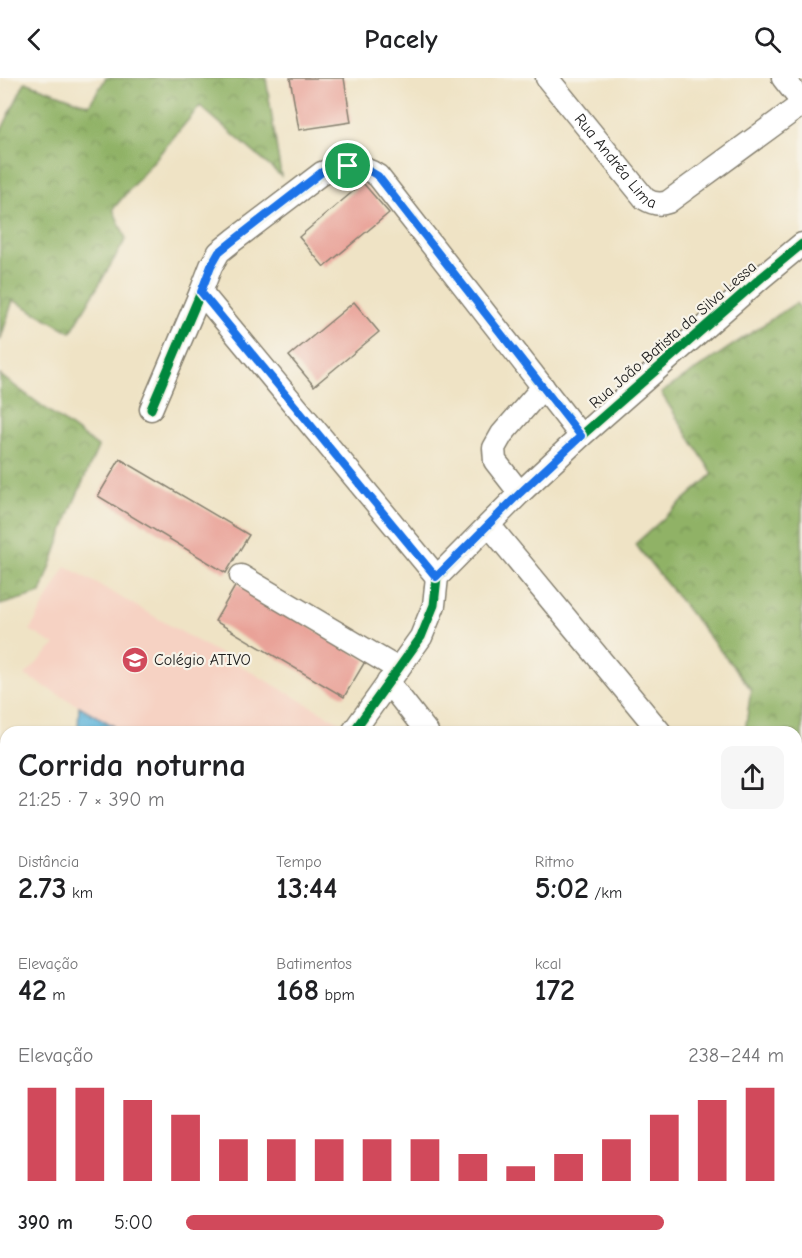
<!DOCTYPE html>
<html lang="pt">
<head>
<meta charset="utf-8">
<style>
  :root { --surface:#fff; --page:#f6f6f6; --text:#202124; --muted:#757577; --accent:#d1495b }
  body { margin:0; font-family:"Comic Neue",sans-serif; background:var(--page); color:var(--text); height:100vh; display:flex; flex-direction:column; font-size:22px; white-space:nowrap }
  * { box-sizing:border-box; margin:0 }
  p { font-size:20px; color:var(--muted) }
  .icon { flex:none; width:33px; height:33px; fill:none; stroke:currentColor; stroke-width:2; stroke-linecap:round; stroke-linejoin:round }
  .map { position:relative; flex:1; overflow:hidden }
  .sheet { position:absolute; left:0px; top:648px; width:802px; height:532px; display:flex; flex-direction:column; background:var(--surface); border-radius:18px 18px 0 0; box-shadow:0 2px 4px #0004 }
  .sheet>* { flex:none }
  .pin { position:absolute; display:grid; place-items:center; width:51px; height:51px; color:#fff; margin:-26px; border:3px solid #fff; border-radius:50%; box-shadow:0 2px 6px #0007 }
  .round { display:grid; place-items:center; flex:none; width:63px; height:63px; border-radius:12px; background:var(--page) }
  .headline { display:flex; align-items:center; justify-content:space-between; height:102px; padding:0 18px }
  h1 { font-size:33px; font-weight:700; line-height:45px }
  .stats { display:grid; grid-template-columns:repeat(3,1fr); gap:9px; height:102px; padding:6px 18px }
  .stats div { display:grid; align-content:center }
  .stats b { font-size:30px; font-weight:700 }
  .stats small { font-size:16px; font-weight:400 }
  .stats p { font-size:16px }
  .chart { height:168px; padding:12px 18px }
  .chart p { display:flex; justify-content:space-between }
  .chart svg { width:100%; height:108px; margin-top:6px; stroke:var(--accent); stroke-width:6 }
  ul { padding:0 18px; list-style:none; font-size:20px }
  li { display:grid; grid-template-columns:96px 72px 1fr; align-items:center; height:45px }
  li i { height:15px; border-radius:8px; background:var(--accent) }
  header { display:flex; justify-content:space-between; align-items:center; height:78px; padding:0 18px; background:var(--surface); font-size:27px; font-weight:700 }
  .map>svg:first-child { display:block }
</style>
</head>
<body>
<header><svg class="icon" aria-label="back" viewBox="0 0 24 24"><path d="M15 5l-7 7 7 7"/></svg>Pacely<svg class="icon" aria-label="search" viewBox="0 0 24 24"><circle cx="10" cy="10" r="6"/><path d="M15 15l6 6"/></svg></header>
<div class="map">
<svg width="802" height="1180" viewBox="0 0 802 1180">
  <defs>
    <pattern id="forest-crowns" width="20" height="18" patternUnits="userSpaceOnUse" patternTransform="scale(1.5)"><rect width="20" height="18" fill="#90b266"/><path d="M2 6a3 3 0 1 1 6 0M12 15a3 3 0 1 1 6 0" fill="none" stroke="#759053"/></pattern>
    <pattern id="water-ripples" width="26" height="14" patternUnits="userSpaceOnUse" patternTransform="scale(1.5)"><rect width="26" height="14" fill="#5fb5db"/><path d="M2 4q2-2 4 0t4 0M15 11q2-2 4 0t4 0" fill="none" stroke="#4e92b1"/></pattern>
  </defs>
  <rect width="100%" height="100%" fill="#f7f3e8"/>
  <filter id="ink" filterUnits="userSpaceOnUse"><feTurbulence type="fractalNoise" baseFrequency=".0167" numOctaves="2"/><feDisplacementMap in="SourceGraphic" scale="12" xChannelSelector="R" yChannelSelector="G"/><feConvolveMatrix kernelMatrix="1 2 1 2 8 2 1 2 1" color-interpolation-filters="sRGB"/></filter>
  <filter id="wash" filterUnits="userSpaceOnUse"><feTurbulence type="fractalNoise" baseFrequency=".008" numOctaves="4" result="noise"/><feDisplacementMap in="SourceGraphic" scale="24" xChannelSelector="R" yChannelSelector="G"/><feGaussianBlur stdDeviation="1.35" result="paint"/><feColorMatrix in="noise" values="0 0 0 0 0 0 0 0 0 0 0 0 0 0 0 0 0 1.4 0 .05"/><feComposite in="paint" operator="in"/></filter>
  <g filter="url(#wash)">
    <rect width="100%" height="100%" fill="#efe3c5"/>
    <path fill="#f6d2c3" d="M66,488L339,644L333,654H110L113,648L25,597L55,567L30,552Z"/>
    <g fill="url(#forest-crowns)" stroke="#566741" stroke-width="1.5">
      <path d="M106,0H266L281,98L200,28L113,131L126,161L71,254L13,222L0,263V55L25,4L89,27Z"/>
      <path d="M796,225L802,232V775L796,769V654H745L751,611L635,466L713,396L661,315Z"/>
      <path d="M0,297L98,369L71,431L41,515L0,527Z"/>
      <path d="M0,1105L6,1109V1174L13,1175L9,1180H0Z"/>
    </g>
    <path fill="url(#water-ripples)" stroke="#3e687c" stroke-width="1.5" d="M79,628L114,648L110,654H78Z"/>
    <g id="blocks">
      <g fill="#e9a298">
        <path d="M290,0H344L351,44L299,52Z"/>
        <path d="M363,105L389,135L324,189L299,159Z"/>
        <path d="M354,224L379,254L314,308L289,278Z"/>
        <path d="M120,381L249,457L226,495L98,418Z"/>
        <path d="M237,505L366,582L344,619L215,543Z"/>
        <path d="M0,826L6,830V850L0,860Z"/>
        <path d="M544,1174H570L580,1180H541Z"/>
      </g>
    </g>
  </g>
  <g filter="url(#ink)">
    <use href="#blocks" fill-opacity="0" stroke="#868070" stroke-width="1.5"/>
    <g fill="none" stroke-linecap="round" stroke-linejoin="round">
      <defs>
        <g id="minor">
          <path id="s1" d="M547,0L645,121C653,126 660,127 668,124L802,26"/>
          <path d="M783,0L802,24"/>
          <path d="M201,214L437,499"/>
          <path d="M151,331L201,214L211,188L219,174L234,162L322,95C342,86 360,85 378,98L581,358"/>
          <path d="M520,415L495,383L494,370L502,356L543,309"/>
          <path d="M489,447L660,654"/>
          <path d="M241,498L398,591"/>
          <path d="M388,604L427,654"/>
          <path d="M353,654L421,559L434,527L437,499L520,415L581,358L762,199L802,166"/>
          <path d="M796,821L802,828"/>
          <path d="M0,924L6,928"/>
          <path d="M274,1174L283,1180"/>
          <path d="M26,1180L30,1174"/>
        </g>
      </defs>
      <use href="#minor" stroke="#868070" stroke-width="25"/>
      <use href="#minor" stroke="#fff" stroke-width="22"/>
      <defs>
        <g id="cycleway">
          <path d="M151,331L201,214L211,188L219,174L234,162L322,95C342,86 360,85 378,98L581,358"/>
          <path d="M353,654L421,559L434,527L437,499L520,415L581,358L762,199L802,166"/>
        </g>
      </defs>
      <use href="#cycleway" stroke="#f7f3e8" stroke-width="13"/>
      <use href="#cycleway" stroke="#00873e" stroke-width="9"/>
    </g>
  </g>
  <g fill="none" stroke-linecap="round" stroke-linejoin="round" filter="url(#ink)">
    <defs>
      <path id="route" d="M348,88C360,89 368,91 378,98L581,358L520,415L436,499L201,214L211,188L219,174L234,162L322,94L334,89Z"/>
    </defs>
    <use href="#route" stroke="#fff" stroke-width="12"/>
    <use href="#route" stroke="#1a73e8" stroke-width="8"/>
  </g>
  <defs>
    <symbol id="school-disc" viewBox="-11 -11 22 22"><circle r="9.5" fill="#d1495b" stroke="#f7f3e8"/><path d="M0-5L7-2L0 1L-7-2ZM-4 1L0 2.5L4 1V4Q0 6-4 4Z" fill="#fff"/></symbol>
  </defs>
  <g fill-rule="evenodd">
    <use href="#school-disc" x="120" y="567" width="30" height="30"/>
  </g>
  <g text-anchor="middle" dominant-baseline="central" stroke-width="4.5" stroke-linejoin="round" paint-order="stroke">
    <g font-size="16" fill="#1c1c1c" stroke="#f7f3e8">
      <text stroke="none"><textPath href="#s1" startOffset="108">Rua Andréa Lima</textPath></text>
      <text transform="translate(673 257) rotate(-41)">Rua João Batista da Silva Lessa</text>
    </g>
    <g font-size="16" fill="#1c1c1c" stroke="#f7f3e8" text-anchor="start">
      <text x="154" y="582">Colégio ATIVO</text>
    </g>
  </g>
</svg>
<div class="pin" style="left:348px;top:88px;background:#1e9e55"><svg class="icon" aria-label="arrive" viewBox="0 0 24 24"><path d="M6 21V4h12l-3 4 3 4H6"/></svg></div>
<section class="sheet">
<div class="headline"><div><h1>Corrida noturna</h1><p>21:25 · 7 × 390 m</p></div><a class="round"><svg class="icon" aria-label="share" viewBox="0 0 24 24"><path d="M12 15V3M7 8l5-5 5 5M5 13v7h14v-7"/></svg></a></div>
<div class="stats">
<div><p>Distância</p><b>2.73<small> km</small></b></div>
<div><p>Tempo</p><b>13:44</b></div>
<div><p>Ritmo</p><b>5:02<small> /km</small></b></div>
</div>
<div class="stats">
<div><p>Elevação</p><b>42<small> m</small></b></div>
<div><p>Batimentos</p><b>168<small> bpm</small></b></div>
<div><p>kcal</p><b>172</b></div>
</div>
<div class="chart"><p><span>Elevação</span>238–244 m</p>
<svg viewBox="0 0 160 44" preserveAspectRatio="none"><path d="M5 44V6M15 44V6M25 44V11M35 44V17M45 44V27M55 44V27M65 44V27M75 44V27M85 44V27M95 44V33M105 44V38M115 44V33M125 44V27M135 44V17M145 44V11M155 44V6"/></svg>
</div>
<ul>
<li><b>390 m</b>5:00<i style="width:80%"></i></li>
</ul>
</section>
</div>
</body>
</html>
